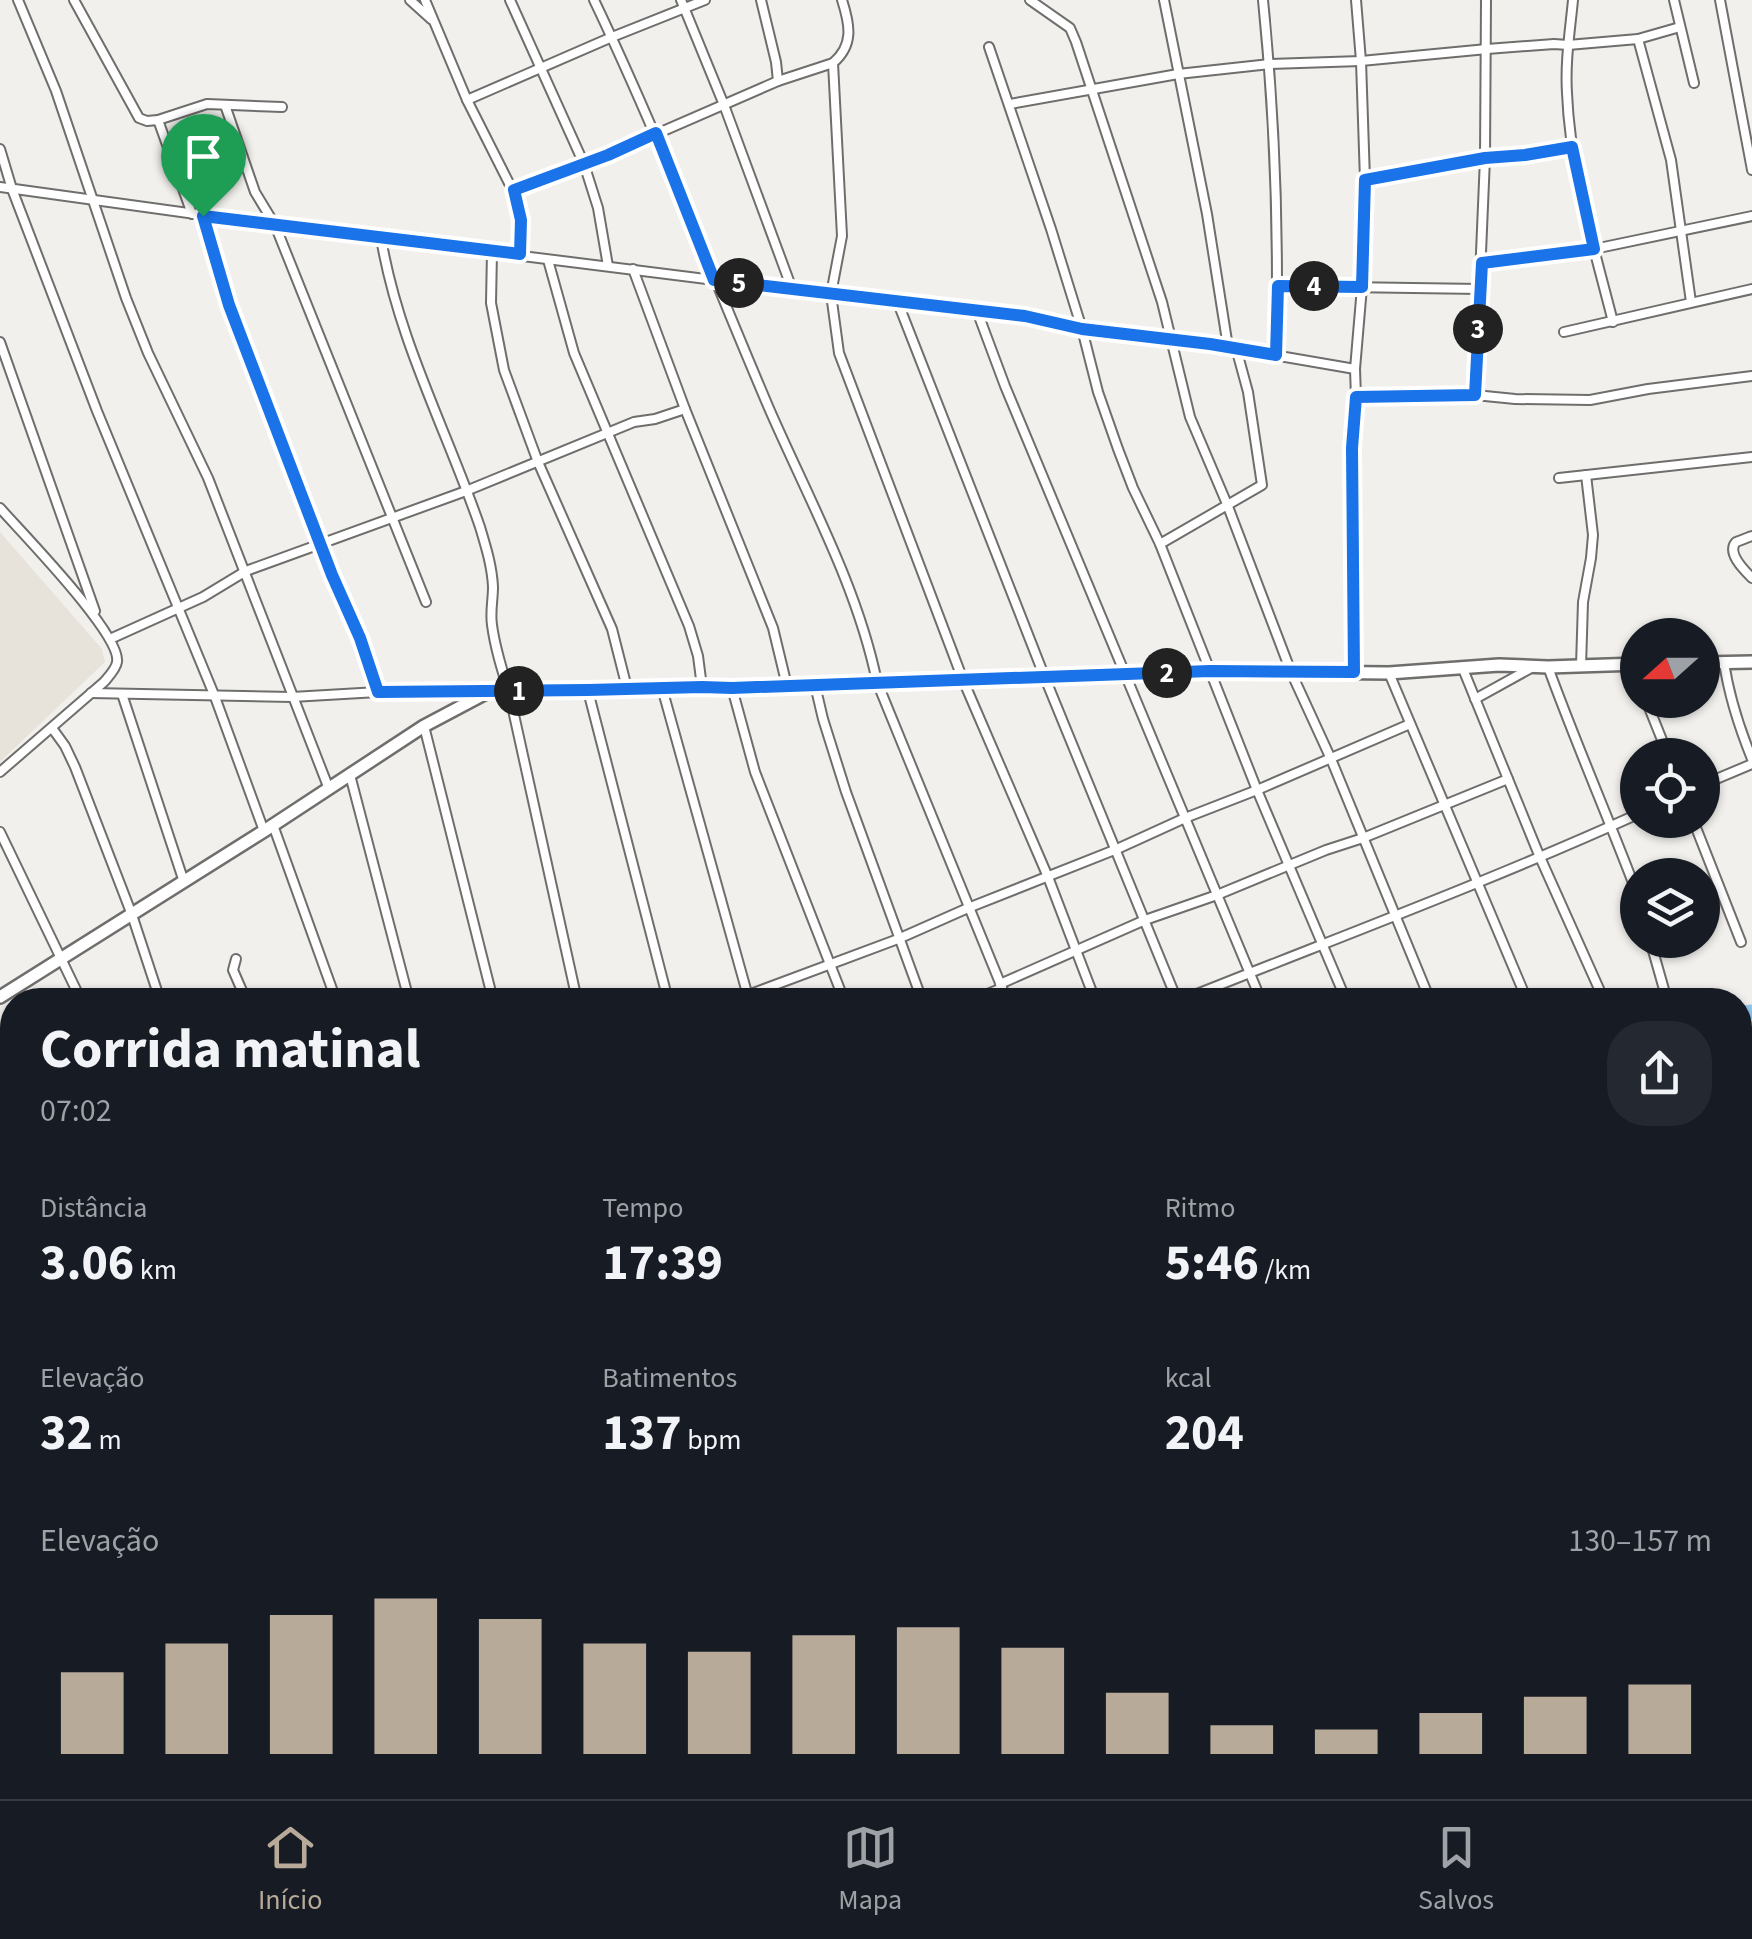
<!DOCTYPE html>
<html lang="pt">
<head>
<meta charset="utf-8">
<style>
  :root { --surface:#171b24; --page:#242831; --text:#f1f3f6; --muted:#9ea1a6; --line:#363941; --accent:#b7aa99 }
  body { margin:0; font-family:"Source Sans 3",sans-serif; background:var(--page); color:var(--text); height:100vh; display:flex; flex-direction:column; font-size:38px; white-space:nowrap }
  * { box-sizing:border-box; margin:0 }
  p { font-size:32px; color:var(--muted) }
  .icon { flex:none; width:55px; height:55px; fill:none; stroke:currentColor; stroke-width:2; stroke-linecap:round; stroke-linejoin:round }
  .map { position:relative; flex:1; overflow:hidden }
  .sheet { position:absolute; left:0px; top:988px; width:1752px; height:812px; display:flex; flex-direction:column; background:var(--surface); border-radius:40px 40px 0 0; box-shadow:0 2px 8px #0004 }
  .sheet>* { flex:none }
  .needle { width:65px; rotate:249deg }
  .fabs { position:absolute; left:1620px; top:618px; display:grid; gap:20px }
  .fabs a { display:grid; place-items:center; width:100px; height:100px; border-radius:50%; background:var(--surface); box-shadow:0 2px 8px #0004; font-size:50px }
  .pin { position:absolute; display:grid; place-items:center; width:85px; height:85px; color:#fff; margin:-102px -42px; border-radius:50% 50% 50% 0; rotate:-45deg; box-shadow:0 0 10px #0007 }
  .pin .icon { rotate:45deg }
  .km { position:absolute; width:50px; height:50px; margin:-25px; border-radius:50%; background:#222; color:#fff; font-size:28px; line-height:50px; text-align:center }
  .round { display:grid; place-items:center; flex:none; width:105px; height:105px; border-radius:40px; background:var(--page) }
  .head { display:flex; align-items:center; justify-content:space-between; height:170px; padding:0 40px }
  h1 { font-size:55px; font-weight:700; line-height:75px }
  .stats { display:grid; grid-template-columns:repeat(3,1fr); gap:15px; height:170px; padding:10px 40px }
  .stats div { display:grid; align-content:center }
  .stats b { font-size:50px; font-weight:700 }
  .stats small { font-size:28px; font-weight:400 }
  .stats p { font-size:28px }
  .chart { height:280px; padding:20px 40px }
  .chart p { display:flex; justify-content:space-between }
  .chart svg { width:100%; height:180px; margin-top:10px; stroke:var(--accent); stroke-width:6 }
  .tab-bar { display:flex; justify-content:space-around; align-items:center; height:140px; border-top:2px solid var(--line); background:var(--surface); font-size:28px; color:var(--muted) }
  .tab-bar a { display:grid; justify-items:center; gap:5px }
  .tab-bar .active { color:var(--accent) }
  .map>svg:first-child { display:block }
</style>
</head>
<body>
<div class="map">
<svg width="1752" height="1799" viewBox="0 0 1752 1799">
  <rect width="100%" height="100%" fill="#f1f0ed"/>
  <path fill="#e8e3da" d="M0,532L102,649L105,662L0,762Z"/>
  <g fill="none" stroke-linecap="round" stroke-linejoin="round">
    <path stroke="#93caf2" stroke-width="15" d="M1740,1014L1752,1012"/>
    <defs>
      <g id="street">
        <path d="M18,0L56,91L126,298L148,353L208,478L329,789"/>
        <path d="M74,0L139,118L147,121L158,120L207,104L282,107"/>
        <path d="M410,0L431,19"/>
        <path d="M425,0L467,100L518,201L522,235L521,254"/>
        <path d="M510,0L584,164L598,208L608,266"/>
        <path d="M594,0C658,134 710,270 768,406C807,496 857,585 877,682L1007,1000"/>
        <path d="M681,0L724,105L792,289"/>
        <path d="M761,0L776,62L778,81"/>
        <path d="M842,0C850,25 854,45 833,63L842,236L831,294L839,353L963,680L1048,877L1095,1000"/>
        <path d="M1030,0L1070,28L1076,42L1162,302L1190,417L1227,504L1291,672L1331,759L1430,1000"/>
        <path d="M1164,0L1207,214L1228,347"/>
        <path d="M1263,0C1275,118 1279,237 1276,355"/>
        <path d="M1573,0C1570,31 1565,62 1567,93C1570,170 1594,247 1613,322"/>
        <path d="M1674,0L1694,83"/>
        <path d="M1720,0L1752,170"/>
        <path d="M1638,39L1671,160L1691,302"/>
        <path d="M989,47L1051,229L1082,329L1098,392L1118,449L1133,488L1160,544L1257,790L1346,1000"/>
        <path d="M467,100L612,37L705,0"/>
        <path d="M1010,104L1178,74L1270,64L1361,61L1487,49L1554,44L1568,45L1638,39L1680,27"/>
        <path d="M225,105L255,192L275,225L426,602"/>
        <path d="M158,120L192,214"/>
        <path d="M0,149L12,189L97,411L215,697L264,831"/>
        <path d="M1365,180L1485,158L1525,155L1572,147"/>
        <path d="M0,187L275,225L898,303L1025,317L1082,329L1210,344L1355,369"/>
        <path d="M514,190L608,155L778,81L833,63"/>
        <path d="M203,216L229,305L331,575L360,638L378,692"/>
        <path d="M381,238C398,340 447,431 480,527C486,547 492,566 493,587C493,600 490,612 492,625C495,648 502,670 509,692L577,1000"/>
        <path d="M492,252L491,303L504,370L538,462L612,629L627,688"/>
        <path d="M548,260L574,353L689,626L698,656L702,687"/>
        <path d="M1482,263L1594,249L1752,216"/>
        <path d="M633,269L685,409L773,628L787,686"/>
        <path d="M1278,286L1480,289"/>
        <path d="M898,303L1045,678L1177,1000"/>
        <path d="M977,311L1005,386L1261,1000"/>
        <path d="M1564,332L1752,289"/>
        <path d="M0,342L95,611"/>
        <path d="M1475,395L1485,158L1486,0"/>
        <path d="M1356,397L1475,395L1515,399L1590,400L1648,389L1752,376"/>
        <path d="M1559,478L1752,457"/>
        <path d="M0,508C22,533 122,635 117,662C116,669 109,676 104,682L0,772"/>
        <path d="M1752,536C1751,536 1737,542 1736,542C1726,553 1745,571 1752,578"/>
        <path d="M1160,544L1262,485L1248,392L1236,348"/>
        <path d="M110,639L203,597L246,571L466,491L634,422L655,419L685,409"/>
        <path d="M1724,662C1729,697 1739,727 1752,759"/>
        <path d="M1581,666L1583,602L1591,558L1593,535L1586,475"/>
        <path d="M1548,667C1576,744 1609,819 1638,896"/>
        <path d="M1463,669L1539,855L1604,1000"/>
        <path d="M1354,672L1353,448L1356,397L1355,369L1362,287L1365,180L1361,61L1356,0"/>
        <path d="M1389,673L1527,1000"/>
        <path d="M815,685L823,719L846,792L922,1000"/>
        <path d="M662,688L749,1000"/>
        <path d="M732,688L755,772L844,1000"/>
        <path d="M588,691L668,1000"/>
        <path d="M91,693L292,697L378,692L486,691"/>
        <path d="M122,694L184,882"/>
        <path d="M1475,699L1531,668"/>
        <path d="M1646,700L1668,755"/>
        <path d="M424,726L493,1000"/>
        <path d="M52,728L65,746L75,767L132,915L160,1000"/>
        <path d="M350,775L409,1000"/>
        <path d="M1702,785L1752,764"/>
        <path d="M1693,820L1741,942"/>
        <path d="M273,825L336,1000"/>
        <path d="M0,832L81,1000"/>
        <path d="M1650,940L1667,1000"/>
        <path d="M236,959L233,970L246,1000"/>
        <path d="M1000,984L1145,920L1217,895L1326,850L1363,838L1508,779"/>
        <path d="M718,1000L748,995L898,939L968,908L1117,849L1185,818L1257,790L1410,724"/>
        <path d="M973,1000L1002,988"/>
        <path d="M1182,1000C1334,939 1488,882 1638,814"/>
        <path d="M0,1065L12,1094"/>
        <path d="M0,1189L12,1183"/>
        <path d="M1740,1266L1752,1284"/>
        <path d="M0,1284L12,1310"/>
        <path d="M1740,1375L1752,1371"/>
        <path d="M1740,1452L1752,1447"/>
        <path d="M0,1476L12,1504"/>
        <path d="M1740,1542L1752,1573"/>
        <path d="M1740,1680L1752,1675"/>
        <path d="M0,1710L12,1781"/>
        <path d="M14,1788L16,1799"/>
        <path d="M112,1788L116,1799"/>
        <path d="M207,1788L212,1799"/>
        <path d="M308,1788L314,1799"/>
        <path d="M360,1788L366,1799"/>
        <path d="M430,1788L435,1799"/>
        <path d="M487,1788L492,1799"/>
        <path d="M548,1788L554,1799"/>
        <path d="M818,1788L824,1799"/>
        <path d="M1028,1788L1032,1799"/>
        <path d="M1107,1788L1112,1799"/>
        <path d="M1188,1788L1193,1799"/>
        <path d="M1272,1788L1276,1799"/>
        <path d="M1353,1788L1357,1799"/>
        <path d="M1432,1788L1437,1799"/>
        <path d="M1513,1788L1517,1799"/>
        <path d="M925,1799L949,1788"/>
        <path d="M1453,1799L1480,1788"/>
      </g>
      <g id="secondary">
        <path d="M1702,663L1752,662"/>
        <path d="M0,997L264,831L424,726L490,691L702,687L732,688L1210,671L1389,673L1499,665L1548,667L1638,664"/>
        <path d="M1740,1768L1752,1762"/>
        <path d="M1673,1799L1698,1788"/>
      </g>
    </defs>
    <use href="#street" stroke="#706e6c" stroke-width="12"/>
    <use href="#secondary" stroke="#706e6c" stroke-width="16"/>
    <use href="#street" stroke="#fff" stroke-width="8"/>
    <use href="#secondary" stroke="#fff" stroke-width="11"/>
  </g>
  <g fill="none" stroke-linecap="round" stroke-linejoin="round">
    <defs>
      <path id="route" d="M656,133L714,280L1025,316L1082,329L1210,344L1276,355L1278,286L1362,287L1365,180L1485,158L1525,155L1572,147L1594,249L1482,263L1475,395L1356,397L1352,448L1354,672L1210,671L732,688L702,687L588,690L378,692L360,638L332,575L229,305L203,216L520,254L521,220L514,190L608,155Z"/>
    </defs>
    <use href="#route" stroke="#fff" stroke-width="20"/>
    <use href="#route" stroke="#1a73e8" stroke-width="12"/>
  </g>
</svg>
<div class="fabs">
<a><svg class="needle" viewBox="-14 -14 28 28"><path d="M0-13l5 13h-10z" fill="#e53935"/><path d="M0 13l5-13h-10z" fill="#9ea1a6"/></svg></a>
<a><svg class="icon" aria-label="locate" viewBox="0 0 24 24"><circle cx="12" cy="12" r="6"/><path d="M12 2v4M12 18v4M2 12h4M18 12h4"/></svg></a>
<a><svg class="icon" aria-label="layers" viewBox="0 0 24 24"><path d="M12 4l9 5-9 5-9-5zM3 14l9 5 9-5"/></svg></a>
</div>
<div class="pin" style="left:203px;top:216px;background:#1e9e55"><svg class="icon" aria-label="arrive" viewBox="0 0 24 24"><path d="M6 21V4h12l-3 4 3 4H6"/></svg></div>
<b class="km" style="left:519px;top:691px">1</b>
<b class="km" style="left:1167px;top:673px">2</b>
<b class="km" style="left:1478px;top:329px">3</b>
<b class="km" style="left:1314px;top:286px">4</b>
<b class="km" style="left:739px;top:283px">5</b>
<section class="sheet">
<div class="head"><div><h1>Corrida matinal</h1><p>07:02</p></div><a class="round"><svg class="icon" aria-label="share" viewBox="0 0 24 24"><path d="M12 15V3M7 8l5-5 5 5M5 13v7h14v-7"/></svg></a></div>
<div class="stats">
<div><p>Distância</p><b>3.06<small> km</small></b></div>
<div><p>Tempo</p><b>17:39</b></div>
<div><p>Ritmo</p><b>5:46<small> /km</small></b></div>
</div>
<div class="stats">
<div><p>Elevação</p><b>32<small> m</small></b></div>
<div><p>Batimentos</p><b>137<small> bpm</small></b></div>
<div><p>kcal</p><b>204</b></div>
</div>
<div class="chart"><p><span>Elevação</span>130–157 m</p>
<svg viewBox="0 0 160 44" preserveAspectRatio="none"><path d="M5 44V24M15 44V17M25 44V10M35 44V6M45 44V11M55 44V17M65 44V19M75 44V15M85 44V13M95 44V18M105 44V29M115 44V37M125 44V38M135 44V34M145 44V30M155 44V27"/></svg>
</div>
</section>
</div>
<nav class="tab-bar">
<a class="active"><svg class="icon" aria-label="home" viewBox="0 0 24 24"><path d="M3 11l9-7 9 7M6 9v11h12V9"/></svg>Início</a>
<a><svg class="icon" aria-label="map" viewBox="0 0 24 24"><path d="M3 6l6-2 6 2 6-2v14l-6 2-6-2-6 2zM9 4v14M15 6v14"/></svg>Mapa</a>
<a><svg class="icon" aria-label="saved" viewBox="0 0 24 24"><path d="M7 4h10v16l-5-4-5 4z"/></svg>Salvos</a>
</nav>
</body>
</html>
